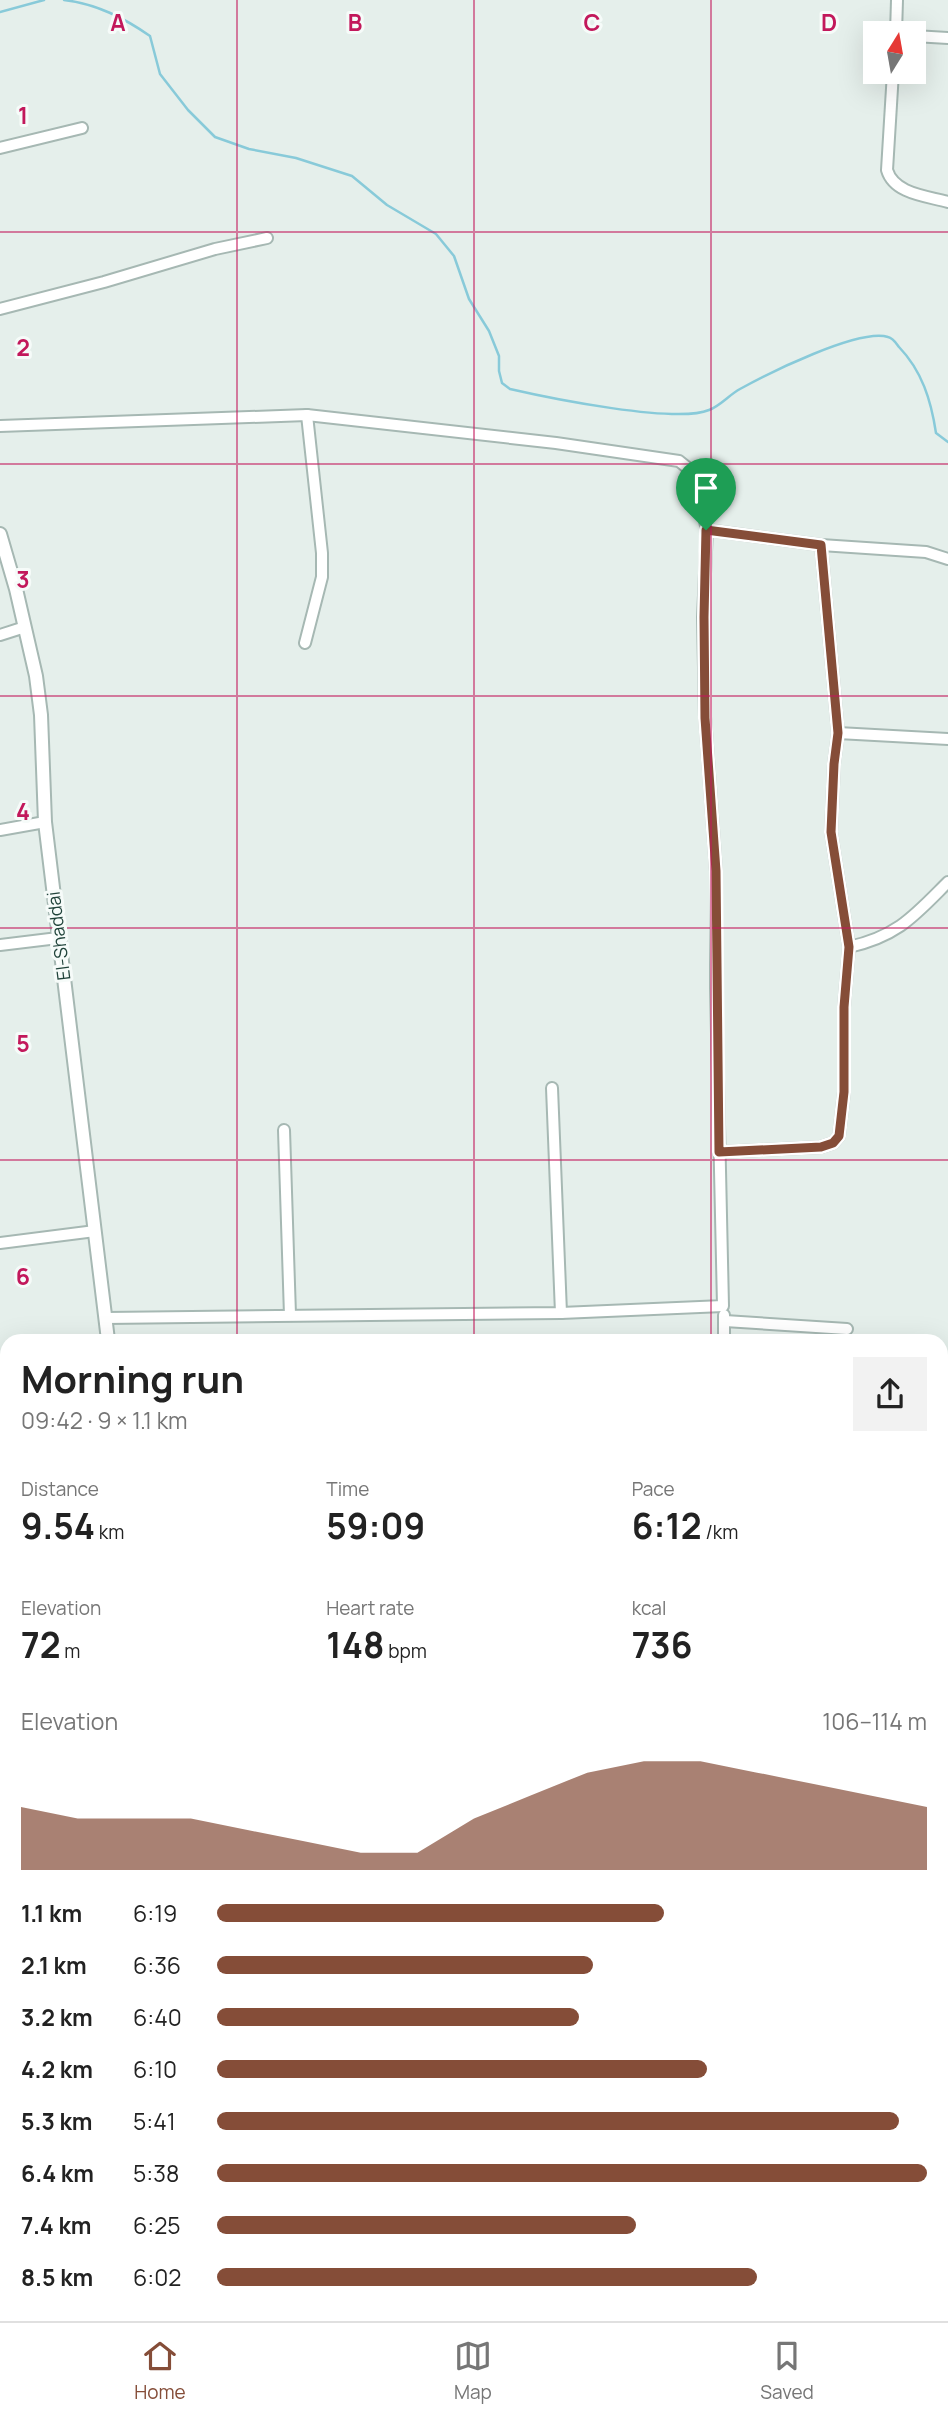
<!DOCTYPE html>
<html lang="en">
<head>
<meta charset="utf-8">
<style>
  :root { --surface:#fff; --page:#f2f2f2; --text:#222; --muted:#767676; --line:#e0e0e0; --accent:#854d38 }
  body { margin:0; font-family:Manrope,sans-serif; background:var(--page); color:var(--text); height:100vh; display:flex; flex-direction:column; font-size:26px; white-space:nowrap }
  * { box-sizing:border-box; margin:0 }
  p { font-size:23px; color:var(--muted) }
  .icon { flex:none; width:38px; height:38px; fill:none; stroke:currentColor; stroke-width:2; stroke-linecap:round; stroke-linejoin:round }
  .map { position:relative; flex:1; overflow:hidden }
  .side { position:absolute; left:0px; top:1334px; width:948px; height:989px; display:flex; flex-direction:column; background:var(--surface); border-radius:21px 21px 0 0; box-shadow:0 7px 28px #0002 }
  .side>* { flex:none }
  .needle { width:46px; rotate:11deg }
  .tools { position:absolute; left:863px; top:21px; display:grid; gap:14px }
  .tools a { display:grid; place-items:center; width:63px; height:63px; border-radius:0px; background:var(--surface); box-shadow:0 7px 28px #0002; font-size:35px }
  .pin { position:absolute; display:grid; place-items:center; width:60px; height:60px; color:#fff; margin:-72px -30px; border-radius:50% 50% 50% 0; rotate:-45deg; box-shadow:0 0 7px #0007 }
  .pin .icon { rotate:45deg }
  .round { display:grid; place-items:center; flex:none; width:74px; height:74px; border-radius:0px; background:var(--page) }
  .head { display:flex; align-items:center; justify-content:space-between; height:119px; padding:0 21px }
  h1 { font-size:38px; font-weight:700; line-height:52px }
  .stats { display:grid; grid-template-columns:repeat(3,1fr); gap:10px; height:119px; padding:7px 21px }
  .stats div { display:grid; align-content:center }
  .stats b { font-size:35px; font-weight:700 }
  .stats small { font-size:19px; font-weight:400 }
  .stats p { font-size:19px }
  .chart { height:196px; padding:14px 21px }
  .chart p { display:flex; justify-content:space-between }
  .chart svg { width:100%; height:126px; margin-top:7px; fill:var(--accent); opacity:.7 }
  ul { padding:0 21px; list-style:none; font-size:23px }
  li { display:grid; grid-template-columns:112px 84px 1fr; align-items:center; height:52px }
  li i { height:18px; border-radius:9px; background:var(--accent) }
  .menu { display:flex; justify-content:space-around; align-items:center; height:98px; border-top:2px solid var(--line); background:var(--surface); font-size:19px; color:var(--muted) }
  .menu a { display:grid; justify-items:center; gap:4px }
  .menu .current { color:var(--accent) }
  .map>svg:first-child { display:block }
</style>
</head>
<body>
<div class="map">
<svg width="948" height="2321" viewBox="0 0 948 2321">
  <rect width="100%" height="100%" fill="#e5efeb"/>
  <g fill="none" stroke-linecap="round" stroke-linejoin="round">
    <g stroke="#88cad9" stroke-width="2.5">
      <path d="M64,0C97,4 124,18 150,36L160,74L188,110L215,137L249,149L296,158L352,176L387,205L436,234L454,256L469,299L489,331L499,356V371L502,383L510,389C549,398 676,424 709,410C720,406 729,395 740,389C767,374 859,328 888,337C893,338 896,343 899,347C922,371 931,400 936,433L948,442"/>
      <path d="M0,12L44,0"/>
    </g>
    <defs>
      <g id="minor">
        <path d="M896,33L897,0"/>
        <path d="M914,36L948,38"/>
        <path d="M893,72L887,170C894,194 927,196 948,202"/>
        <path d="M0,148L82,128"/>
        <path d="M0,309L104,282L215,249L267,238"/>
        <path d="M0,426L307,415L556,443L679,461L694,473L707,530L703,617L705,717L716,871V988L723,1306L561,1313L106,1318"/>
        <path d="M707,530L821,545L838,733L834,764L831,832L849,947L844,1007V1092L839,1136L833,1143L821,1147L719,1152"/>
        <path d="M821,545L926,552L948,559"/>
        <path d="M0,635L25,627"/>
        <path d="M305,643L322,577V553L307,415"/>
        <path d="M838,733L948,739"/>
        <path d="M0,830L45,822"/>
        <path d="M0,945L58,938"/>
        <path d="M849,947C898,936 914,916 948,882"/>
        <path d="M552,1088L561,1313"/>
        <path d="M284,1130L290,1315"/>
        <path d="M0,1243L95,1231"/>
        <path d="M724,1315V1340"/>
        <path d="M725,1321L847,1329"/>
        <path d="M942,1440H948"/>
        <path d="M942,1580L948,1579"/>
        <path d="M0,1721L7,1720"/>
        <path d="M0,1840L7,1842"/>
        <path d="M942,1913H948"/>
        <path d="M0,2071H7"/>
      </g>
      <g id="tertiary">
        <path d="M0,534L16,589L36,676L41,715L45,822L108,1340"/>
        <path d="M0,1610L7,1613"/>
        <path d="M0,1623L7,1626"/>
        <path d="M47,2315V2321"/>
        <path d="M58,2315V2321"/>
      </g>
    </defs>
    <use href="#minor" stroke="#a6b8b3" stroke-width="14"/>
    <use href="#tertiary" stroke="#a6b8b3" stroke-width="16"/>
    <use href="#minor" stroke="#fff" stroke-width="10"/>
    <use href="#tertiary" stroke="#fff" stroke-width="12"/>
  </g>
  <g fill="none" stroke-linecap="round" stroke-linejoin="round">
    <defs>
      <path id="route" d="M706,530L821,545L838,733L834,764L831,832L849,947L844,1007V1092L839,1136L833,1143L821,1147L719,1152L716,871L705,718L704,617Z"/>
    </defs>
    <use href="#route" stroke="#fff" stroke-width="14"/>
    <use href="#route" stroke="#854d38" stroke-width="9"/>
  </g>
  <path fill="none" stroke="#c2185b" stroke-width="2" stroke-opacity="0.55" d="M237,0V1340M474,0V1340M711,0V1340M0,232H948M0,464H948M0,696H948M0,928H948M0,1160H948M0,1393H7M942,1393H948M0,1625H7M942,1625H948M0,1857H7M942,1857H948M0,2089H7M942,2089H948M237,2315V2321M474,2315V2321M711,2315V2321"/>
  <g text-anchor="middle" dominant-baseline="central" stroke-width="6" stroke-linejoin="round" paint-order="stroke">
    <g font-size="18" fill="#21443b" stroke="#f6fbf9">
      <text transform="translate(58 936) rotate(-97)">El-Shaddai</text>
    </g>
  </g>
  <g font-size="23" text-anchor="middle" font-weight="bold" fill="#c2185b" stroke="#f6fbf9" stroke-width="6" stroke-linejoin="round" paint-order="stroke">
    <text x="118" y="31">A</text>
    <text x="355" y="31">B</text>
    <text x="592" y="31">C</text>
    <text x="829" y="31">D</text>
    <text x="23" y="124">1</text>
    <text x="23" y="356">2</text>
    <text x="23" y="588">3</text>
    <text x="23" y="820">4</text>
    <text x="23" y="1052">5</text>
    <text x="23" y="1285">6</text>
  </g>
</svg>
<div class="tools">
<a><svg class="needle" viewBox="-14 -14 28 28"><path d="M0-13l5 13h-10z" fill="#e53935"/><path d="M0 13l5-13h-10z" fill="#767676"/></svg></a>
</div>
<div class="pin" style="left:706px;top:530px;background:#1e9e55"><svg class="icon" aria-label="arrive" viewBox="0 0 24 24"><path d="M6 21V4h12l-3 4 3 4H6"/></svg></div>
<section class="side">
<div class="head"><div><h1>Morning run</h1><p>09:42 · 9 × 1.1 km</p></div><a class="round"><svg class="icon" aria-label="share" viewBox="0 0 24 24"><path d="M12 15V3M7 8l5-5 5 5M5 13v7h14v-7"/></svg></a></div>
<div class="stats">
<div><p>Distance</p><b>9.54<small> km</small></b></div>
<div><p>Time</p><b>59:09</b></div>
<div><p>Pace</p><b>6:12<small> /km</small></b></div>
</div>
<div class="stats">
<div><p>Elevation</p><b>72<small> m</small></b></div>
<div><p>Heart rate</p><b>148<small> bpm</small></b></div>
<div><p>kcal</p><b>736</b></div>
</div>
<div class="chart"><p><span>Elevation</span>106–114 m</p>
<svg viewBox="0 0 160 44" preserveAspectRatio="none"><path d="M0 44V22L10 26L20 26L30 26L40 30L50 34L60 38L70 38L80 26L90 18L100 10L110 6L120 6L130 10L140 14L150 18L160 22V44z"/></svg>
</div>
<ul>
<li><b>1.1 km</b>6:19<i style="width:63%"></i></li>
<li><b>2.1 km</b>6:36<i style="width:53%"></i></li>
<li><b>3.2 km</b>6:40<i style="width:51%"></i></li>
<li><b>4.2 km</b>6:10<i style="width:69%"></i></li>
<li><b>5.3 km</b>5:41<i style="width:96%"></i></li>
<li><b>6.4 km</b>5:38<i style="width:100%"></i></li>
<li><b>7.4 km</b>6:25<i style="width:59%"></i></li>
<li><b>8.5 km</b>6:02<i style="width:76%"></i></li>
</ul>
</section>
</div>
<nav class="menu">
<a class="current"><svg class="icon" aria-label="home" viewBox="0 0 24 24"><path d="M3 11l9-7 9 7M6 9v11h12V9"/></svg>Home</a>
<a><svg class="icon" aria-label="map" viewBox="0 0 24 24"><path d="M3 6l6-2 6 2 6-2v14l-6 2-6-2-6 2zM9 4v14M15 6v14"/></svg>Map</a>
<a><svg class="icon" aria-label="saved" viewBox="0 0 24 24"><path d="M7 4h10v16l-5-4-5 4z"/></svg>Saved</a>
</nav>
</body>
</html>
